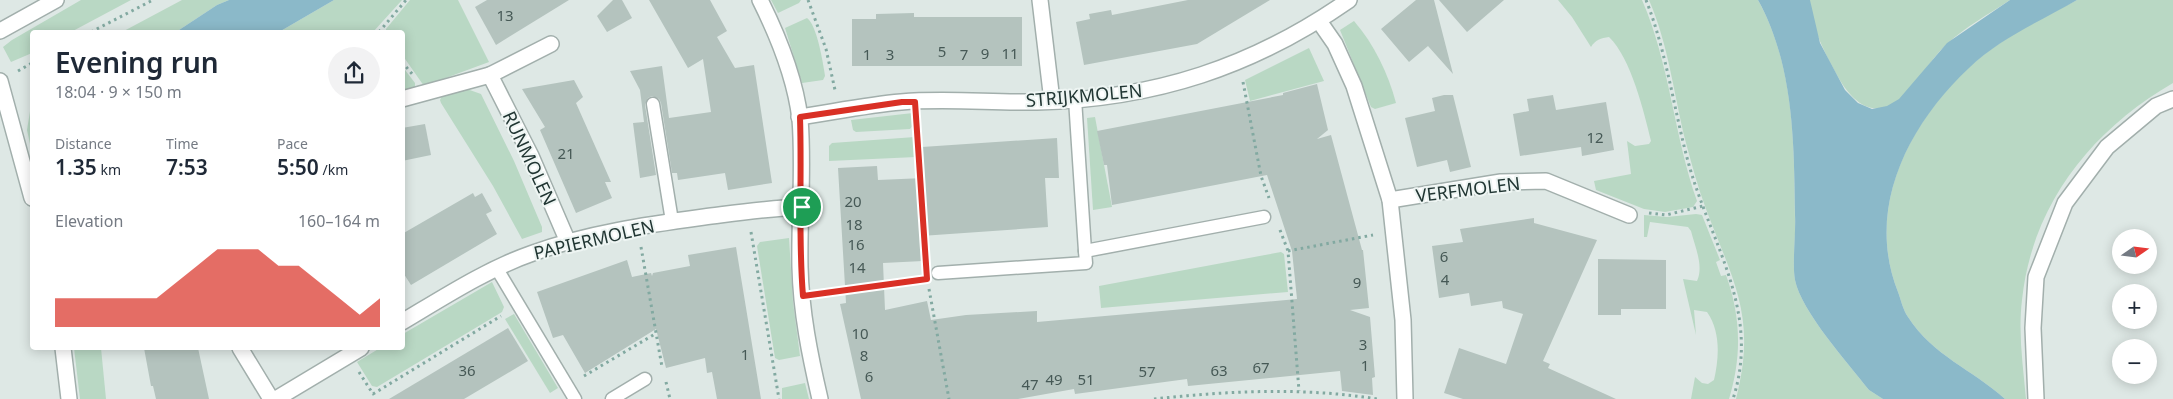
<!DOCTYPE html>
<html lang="en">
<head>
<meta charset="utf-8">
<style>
  :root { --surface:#fff; --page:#f2f2f3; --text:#1f2937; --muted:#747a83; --accent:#d93025 }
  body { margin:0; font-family:"Noto Sans",sans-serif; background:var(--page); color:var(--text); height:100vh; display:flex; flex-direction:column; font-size:19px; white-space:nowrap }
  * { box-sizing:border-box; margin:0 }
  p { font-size:16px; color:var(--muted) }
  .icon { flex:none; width:28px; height:28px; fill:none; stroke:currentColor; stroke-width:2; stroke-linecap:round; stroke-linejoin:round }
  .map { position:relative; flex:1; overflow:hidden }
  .drawer { position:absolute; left:30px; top:30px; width:375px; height:320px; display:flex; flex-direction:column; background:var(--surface); border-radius:5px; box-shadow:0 2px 12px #0003 }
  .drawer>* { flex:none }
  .needle { width:32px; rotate:76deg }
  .buttons { position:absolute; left:2112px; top:229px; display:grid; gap:10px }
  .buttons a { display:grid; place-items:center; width:45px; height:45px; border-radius:50%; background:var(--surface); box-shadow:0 2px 12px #0003; font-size:25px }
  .pin { position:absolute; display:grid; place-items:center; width:42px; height:42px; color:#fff; margin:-21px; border:2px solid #fff; border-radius:50%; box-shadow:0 1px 5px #0007 }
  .round { display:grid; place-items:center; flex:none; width:52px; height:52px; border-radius:26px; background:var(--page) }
  .summary { display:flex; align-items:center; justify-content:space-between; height:85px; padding:0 25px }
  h1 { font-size:28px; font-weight:600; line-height:38px }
  .metrics { display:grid; grid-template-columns:repeat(3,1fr); gap:8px; height:85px; padding:5px 25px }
  .metrics div { display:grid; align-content:center }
  .metrics b { font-size:21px; font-weight:600 }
  .metrics small { font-size:14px; font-weight:400 }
  .metrics p { font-size:14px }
  .chart { height:140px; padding:10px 25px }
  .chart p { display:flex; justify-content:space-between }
  .chart svg { width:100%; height:90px; margin-top:5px; fill:var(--accent); opacity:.7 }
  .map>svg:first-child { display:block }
</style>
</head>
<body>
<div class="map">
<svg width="2173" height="399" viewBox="0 0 2173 399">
  <rect width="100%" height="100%" fill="#dee8e5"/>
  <g fill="#b9d8c4">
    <path d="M81,0H131L71,32H32V53L11,62L3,47L12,40Z"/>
    <path d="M182,0H229L217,5L176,32H122Z"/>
    <path d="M334,0H402L373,32H279Z"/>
    <path d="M410,0H458L489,62L424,86L403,56L402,32H386V29Z"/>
    <path d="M771,0H801L799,3L778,13Z"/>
    <path d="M1558,0H1642C1670,64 1674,136 1697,201L1693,207L1665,212L1644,209L1596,190L1594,181L1631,174L1627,141L1635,146L1649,144L1651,141C1644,112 1631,58 1609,37C1601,38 1595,40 1591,47L1572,17Z"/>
    <path d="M1649,0H1758C1795,67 1794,145 1795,219C1796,237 1792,262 1795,280C1801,311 1848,363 1869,390L1883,399H1736C1757,317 1734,283 1706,209C1698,188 1692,165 1686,143C1674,96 1669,46 1649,0Z"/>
    <path d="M1810,0H2010C1989,14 1965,27 1947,44C1929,60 1918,84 1900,99C1872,122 1850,99 1837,75C1824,51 1811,27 1810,0Z"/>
    <path d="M2077,0H2173V83C2092,130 2032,204 2022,300C2018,333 2023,366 2026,399H2005C1972,369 1933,356 1908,317C1903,310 1901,300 1898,292C1865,209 1908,125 1968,68C1999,39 2040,19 2077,0Z"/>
    <path d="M807,18C817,25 823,63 825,76L823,80L802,83L785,28Z"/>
    <path d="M1354,21C1374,44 1388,73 1396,103L1375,109L1371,107L1340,30Z"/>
    <path d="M1309,48L1324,81L1250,101L1245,80Z"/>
    <path d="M402,66L415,83V89L403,92Z"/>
    <path d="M464,88L481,94L514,161L542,227V232L522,239L493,186L441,103L440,100L442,96Z"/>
    <path d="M32,99V153L27,130Z"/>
    <path d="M913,113V125L910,129L856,132L853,130L851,120Z"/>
    <path d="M1095,117L1112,207L1093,210L1087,118Z"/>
    <path d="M915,137L916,157L829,161V146L832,143Z"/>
    <path d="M1696,214L1702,215L1720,260L1716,262L1721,276L1726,275C1741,316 1742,357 1729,399H1691L1695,377L1702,383L1708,384L1714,380C1719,358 1721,332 1707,312L1694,310L1696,335L1683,279L1697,281C1704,266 1695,247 1691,231L1688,227L1650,222L1647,237H1644V215L1667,217Z"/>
    <path d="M789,238L793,302L800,356L779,360L775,358L757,246L760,242Z"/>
    <path d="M1281,252L1284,254L1288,292L1101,308L1099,286Z"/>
    <path d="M492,282L504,307L502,312L377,387L372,386L357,362L380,348H402L403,334Z"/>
    <path d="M514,314L558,388L550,393L505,319Z"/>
    <path d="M74,348H101L106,399H80Z"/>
    <path d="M805,383L809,399H782V388Z"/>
  </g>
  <g fill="#8bb9c9">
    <path d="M229,0H334L279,32H176L217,5Z"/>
    <path d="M1758,0H1810L1820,43L1845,90L1858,103L1872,109L1887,106L1899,99L1947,43L2010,0H2077C2041,21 2000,38 1969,68C1908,125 1865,209 1898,292C1901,300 1903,310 1908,317C1933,356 1972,369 2005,399H1883L1869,390C1848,363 1801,311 1795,280C1792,263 1796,234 1795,215C1794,143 1794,65 1758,0Z"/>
  </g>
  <g fill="#b4c3be">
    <path d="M487,0H569L496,45L475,7Z"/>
    <path d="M613,0H622L632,18L607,32L597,16Z"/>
    <path d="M649,0H710L727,31L717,37L735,68L754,65L772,183L728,190L725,173L678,180L677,173H672L661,103L659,99L652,96L648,98L645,105L656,175L640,178L633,123L644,122L640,90L630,71L662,66L669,118L711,112L703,59L688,68Z"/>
    <path d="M1188,0H1270L1197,44L1084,65L1076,22L1090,19L1089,14L1111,10L1112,15Z"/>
    <path d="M1416,0H1434L1453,74L1428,46L1409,62L1381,29Z"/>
    <path d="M1439,0H1504L1467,32Z"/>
    <path d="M914,13V17H1022V66H852V19H876V14Z"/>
    <path d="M574,80L583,97L576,103L611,182H605L612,198L576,213L540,130L545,127L522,89Z"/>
    <path d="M1317,84L1328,130L1317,139L1331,135L1362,250H1363L1369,308L1350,310L1370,317L1375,377L1372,378L1373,395L1342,391L1340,371L1188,386L1187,379L1075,394L1074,389L1018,399H861L840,304L846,303L838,168L877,166L878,180L924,178L922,147L1057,138L1059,178H1045L1048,227L921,236L923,261L883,263L885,310L927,301L931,320L966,315L1037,311V322L1297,299L1292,251L1267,175L1112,205L1107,165H1104L1097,131L1283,95V93Z"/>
    <path d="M1444,95H1453L1471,167L1450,172L1447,160L1417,167L1405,118L1435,111L1432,98Z"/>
    <path d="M1553,95L1556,110L1606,102L1614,150L1582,156L1581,147L1520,156L1513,114L1529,111L1527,99Z"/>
    <path d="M425,124L431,155L402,161V128Z"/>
    <path d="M473,193L475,197L482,193L492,211L486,214L497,234L411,285L402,271V234Z"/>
    <path d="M1534,218V223L1597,240L1543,361L1550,364L1548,368L1616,399H1463L1444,393L1459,348L1506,364L1523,314L1503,308L1502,301L1471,306L1469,293L1439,298L1432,246L1463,242L1460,229Z"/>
    <path d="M736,247L761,399H717L712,372L707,373L705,358L666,368L656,329L585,373L563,335L553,338L537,292L627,260L632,277L651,273L652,276L653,273L690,266L688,255Z"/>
    <path d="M1598,259L1666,260V309H1621V315H1598Z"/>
    <path d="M508,328L528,361L464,399H389Z"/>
    <path d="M144,348H198L209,399H156L153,386H151Z"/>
  </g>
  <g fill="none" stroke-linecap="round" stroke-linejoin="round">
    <defs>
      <g id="service">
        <path d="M1075,99L1085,251"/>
        <path d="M653,104L672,221"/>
        <path d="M497,269L575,399"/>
        <path d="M938,273L1086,263L1085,251L1264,217"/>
        <path d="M612,399L645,379"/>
      </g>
      <g id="minor">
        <path d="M760,0C778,36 795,77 800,119C804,168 799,218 800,267C801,312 810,356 820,399"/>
        <path d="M1040,0L1052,101"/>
        <path d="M1319,21L1335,44L1354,86L1390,200L1403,320L1405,399"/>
        <path d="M0,31L56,0"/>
        <path d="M490,75L551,44"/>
        <path d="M0,81L32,198"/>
        <path d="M402,99L490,75L531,156L568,242"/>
        <path d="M799,117C833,112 867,105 901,102C946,98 992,103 1037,102C1155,99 1253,67 1349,0"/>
        <path d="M1390,200L1501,182L1546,181L1629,215"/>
        <path d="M402,322C444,297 487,269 533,253C588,233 646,225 704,217C736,213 769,208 802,207"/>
        <path d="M63,348L69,399"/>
        <path d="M240,348L271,399"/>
        <path d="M276,399L361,348"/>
        <path d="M2036,399L2033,328L2036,277L2065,203L2107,147L2156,106L2173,99"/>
      </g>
    </defs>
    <use href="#service" stroke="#a2afac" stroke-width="15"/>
    <use href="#minor" stroke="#a2afac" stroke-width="18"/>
    <g stroke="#82a9a1" stroke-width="3" stroke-dasharray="2.5 4" stroke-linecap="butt">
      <path d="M808,0L826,49L835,90"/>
      <path d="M1646,0C1667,53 1674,111 1689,165C1712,246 1761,312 1733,399"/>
      <path d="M91,32L153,0"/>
      <path d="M379,32L406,0"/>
      <path d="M402,62L413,75"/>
      <path d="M18,71L32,63"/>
      <path d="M1243,82L1261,176L1269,198"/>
      <path d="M917,122L925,258"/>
      <path d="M1649,213L1666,215L1703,206"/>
      <path d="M1280,230L1288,251L1299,391"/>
      <path d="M751,232L779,399"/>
      <path d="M641,247L662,367"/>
      <path d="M1288,251L1373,235"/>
      <path d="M929,289L949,399"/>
      <path d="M824,293L919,280"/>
      <path d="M359,372L373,394L501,316"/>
      <path d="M584,376L655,334"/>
      <path d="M666,382L670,399"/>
      <path d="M1154,399C1228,391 1303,387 1377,399"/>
    </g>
    <use href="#service" stroke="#fff" stroke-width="12"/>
    <use href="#minor" stroke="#fff" stroke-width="15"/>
  </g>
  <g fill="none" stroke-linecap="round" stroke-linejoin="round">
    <defs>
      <path id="route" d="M902,102H915L927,279L803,296C798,237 802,177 800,117Z"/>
    </defs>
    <use href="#route" stroke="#fff" stroke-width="10"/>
    <use href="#route" stroke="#d93025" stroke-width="6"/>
  </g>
  <g text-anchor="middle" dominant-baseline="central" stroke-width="4" stroke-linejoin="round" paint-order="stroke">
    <g font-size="15" fill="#465956">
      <text x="505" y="15">13</text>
      <text x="942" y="51">5</text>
      <text x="985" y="53">9</text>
      <text x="1010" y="53">11</text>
      <text x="867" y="54">1</text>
      <text x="890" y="54">3</text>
      <text x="964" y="54">7</text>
      <text x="1595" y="137">12</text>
      <text x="566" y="153">21</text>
      <text x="853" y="201">20</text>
      <text x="854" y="224">18</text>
      <text x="856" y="244">16</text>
      <text x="1444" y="256">6</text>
      <text x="857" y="267">14</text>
      <text x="1445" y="279">4</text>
      <text x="1357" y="282">9</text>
      <text x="860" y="333">10</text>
      <text x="1363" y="344">3</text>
      <text x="745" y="354">1</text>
      <text x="864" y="355">8</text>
      <text x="1365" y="365">1</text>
      <text x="1261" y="367">67</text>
      <text x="467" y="370">36</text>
      <text x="1219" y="370">63</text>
      <text x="1147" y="371">57</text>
      <text x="869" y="376">6</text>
      <text x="1054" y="379">49</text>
      <text x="1086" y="379">51</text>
      <text x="1030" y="384">47</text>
    </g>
    <g font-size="18" fill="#213633" stroke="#eef5f3">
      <text transform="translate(1084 95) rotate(-5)">STRIJKMOLEN</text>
      <text transform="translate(530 158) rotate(65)">RUNMOLEN</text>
      <text transform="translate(1468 189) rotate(-7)">VERFMOLEN</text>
      <text transform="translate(594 239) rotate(-13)">PAPIERMOLEN</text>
    </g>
  </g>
</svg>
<div class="buttons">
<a><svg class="needle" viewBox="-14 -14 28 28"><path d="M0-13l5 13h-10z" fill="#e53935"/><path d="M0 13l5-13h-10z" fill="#747a83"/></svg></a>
<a>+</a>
<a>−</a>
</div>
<div class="pin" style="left:802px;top:207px;background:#1e9e55"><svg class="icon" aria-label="arrive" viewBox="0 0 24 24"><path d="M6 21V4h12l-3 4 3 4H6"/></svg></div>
<section class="drawer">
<div class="summary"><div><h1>Evening run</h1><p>18:04 · 9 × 150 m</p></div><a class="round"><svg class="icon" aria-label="share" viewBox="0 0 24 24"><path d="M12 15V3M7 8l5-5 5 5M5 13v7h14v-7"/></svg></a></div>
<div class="metrics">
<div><p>Distance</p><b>1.35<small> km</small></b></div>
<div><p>Time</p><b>7:53</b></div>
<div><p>Pace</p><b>5:50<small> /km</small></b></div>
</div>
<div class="chart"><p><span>Elevation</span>160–164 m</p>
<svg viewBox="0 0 160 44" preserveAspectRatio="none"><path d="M0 44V30L10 30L20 30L30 30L40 30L50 30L60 22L70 14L80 6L90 6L100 6L110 14L120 14L130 22L140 30L150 38L160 30V44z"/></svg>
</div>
</section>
</div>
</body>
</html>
